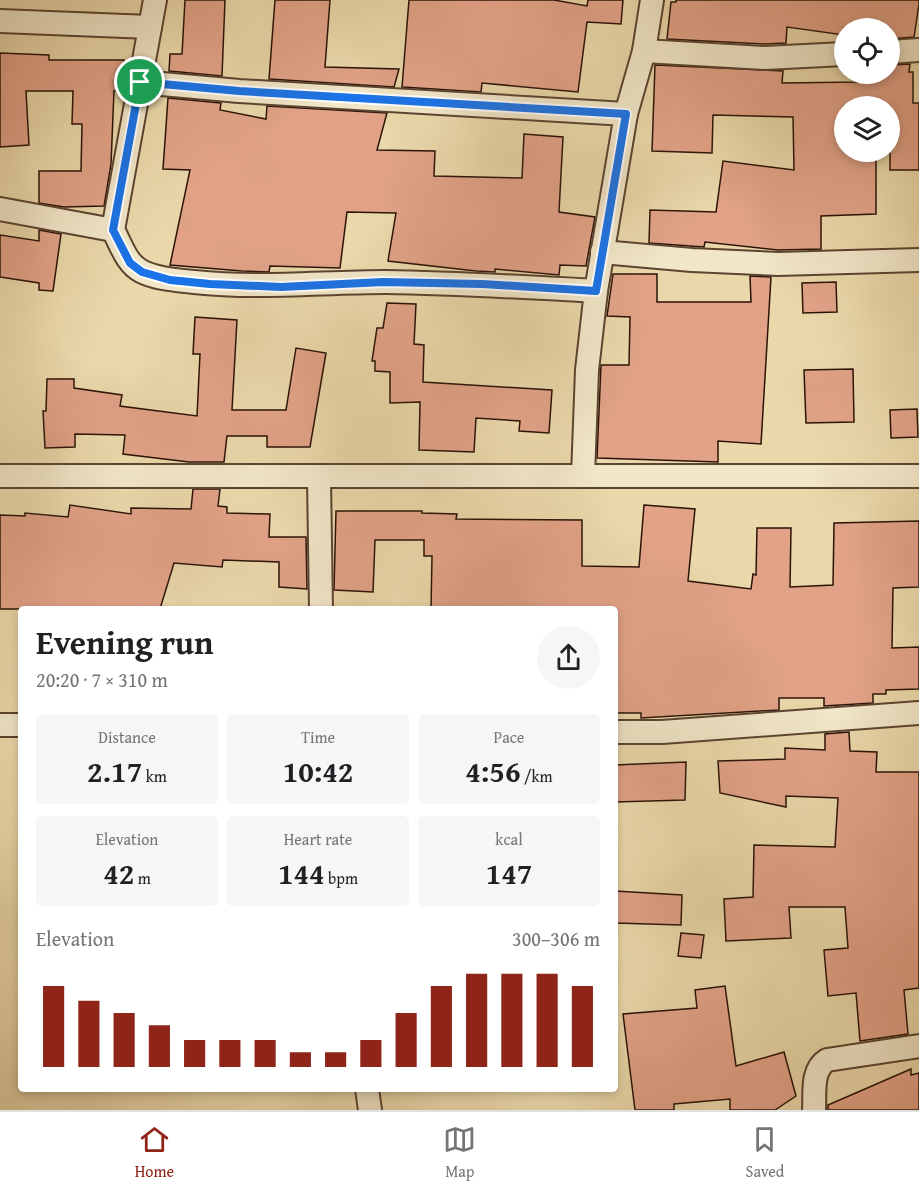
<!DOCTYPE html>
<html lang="en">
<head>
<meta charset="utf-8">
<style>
  :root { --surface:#fff; --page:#f6f6f6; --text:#202124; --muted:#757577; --line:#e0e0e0; --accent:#8f2418 }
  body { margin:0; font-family:"Gentium Book Plus",serif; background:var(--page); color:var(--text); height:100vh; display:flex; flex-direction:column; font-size:22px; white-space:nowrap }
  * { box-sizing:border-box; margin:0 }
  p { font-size:20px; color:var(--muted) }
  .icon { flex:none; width:33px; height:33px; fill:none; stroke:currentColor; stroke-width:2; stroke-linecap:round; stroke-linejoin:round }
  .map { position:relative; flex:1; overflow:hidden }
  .side { position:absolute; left:18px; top:606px; width:600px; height:486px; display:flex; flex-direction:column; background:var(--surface); border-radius:6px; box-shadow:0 3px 9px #0003 }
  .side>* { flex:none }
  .fabs { position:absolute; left:834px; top:18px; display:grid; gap:12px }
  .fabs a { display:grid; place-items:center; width:66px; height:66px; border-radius:50%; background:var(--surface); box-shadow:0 3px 9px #0003; font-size:30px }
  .pin { position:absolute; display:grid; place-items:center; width:51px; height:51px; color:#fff; margin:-26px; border:3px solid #fff; border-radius:50%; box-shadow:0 2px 6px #0007 }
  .round { display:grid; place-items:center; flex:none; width:63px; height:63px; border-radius:32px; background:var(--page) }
  .headline { display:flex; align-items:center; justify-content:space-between; height:102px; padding:0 18px }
  h1 { font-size:33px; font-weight:700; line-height:45px }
  .metrics { display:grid; grid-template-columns:repeat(3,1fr); gap:9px; height:102px; padding:6px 18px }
  .metrics div { display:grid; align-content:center; border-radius:6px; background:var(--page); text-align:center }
  .metrics b { font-size:30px; font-weight:700 }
  .metrics small { font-size:16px; font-weight:400 }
  .metrics p { font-size:16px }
  .chart { height:168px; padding:12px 18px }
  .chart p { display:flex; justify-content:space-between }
  .chart svg { width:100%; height:108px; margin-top:6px; stroke:var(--accent); stroke-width:6 }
  .tabs { display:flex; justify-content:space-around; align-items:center; height:84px; border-top:2px solid var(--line); background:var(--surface); font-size:16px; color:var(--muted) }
  .tabs a { display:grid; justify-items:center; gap:3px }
  .tabs .active { color:var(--accent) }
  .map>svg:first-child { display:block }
</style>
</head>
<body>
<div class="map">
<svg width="919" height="1110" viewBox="0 0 919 1110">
  <rect width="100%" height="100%" fill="#ead8aa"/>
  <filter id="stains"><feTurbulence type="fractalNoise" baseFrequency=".00333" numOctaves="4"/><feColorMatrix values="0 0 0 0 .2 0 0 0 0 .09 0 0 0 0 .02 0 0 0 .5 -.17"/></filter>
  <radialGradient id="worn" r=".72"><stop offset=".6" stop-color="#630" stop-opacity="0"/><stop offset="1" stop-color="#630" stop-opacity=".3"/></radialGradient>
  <g fill="#e1a287" stroke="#2b1307" stroke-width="1.5">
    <path d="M185,0H225L222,76L169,71L170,54H182Z"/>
    <path d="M275,0H330L325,67L399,69L394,87L269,79Z"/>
    <path d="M409,0H554L587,6L588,0H623L621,24L587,22L578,92L482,83L481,92L402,87Z"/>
    <path d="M676,0H919V4L914,37L890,39V28H844V35L787,27L786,43L765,44L667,39L671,2H676Z"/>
    <path d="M0,53L49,55V60H124V90L114,91L111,164L104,206L64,207L39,203V171H81L82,124H72L73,91H26L29,145L0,147Z"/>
    <path d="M910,64L909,72H913V103H919V170H890V106H844V152H876V214L821,216V249L778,250L705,242L704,247L649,243L650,210L716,212L723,161L794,170L793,117L713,115L712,153L652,151L655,65L783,71L782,83L858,82V79H863V74H890V65Z"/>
    <path d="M168,98L221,103L220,110L266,119L267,106L387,113L377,150L435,151L434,176L522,178L524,134L563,137L559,212L595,217L586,266L560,265L559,275L495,269V272L476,271L388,261L396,213L347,212L340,268L270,266L269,272L242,271L170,265L190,170L163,169Z"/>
    <path d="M39,230L61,234L53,291L39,290V283L0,277V235L39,241Z"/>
    <path d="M613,274H657V302H751L750,276L771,277L761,444L718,441V462L597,458L601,365H629L630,317L607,316Z"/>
    <path d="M836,282L837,312L803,313L802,283Z"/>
    <path d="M387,303L416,304L414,344L424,345L423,382L552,390L549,433L519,431L520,421L476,418L474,452L419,450L420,402L390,403V372L375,371V361H372L377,328H383Z"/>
    <path d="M195,317L237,320L232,410H286L296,348L326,353L310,447H267V436H227L224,462H189L123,454L125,435L75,434V447L45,448L43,411H46L47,379H74V388L122,395L120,406L197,416L200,354H193Z"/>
    <path d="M853,369L854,422L806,423L804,370Z"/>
    <path d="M917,409L918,437L891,438L890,410Z"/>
    <path d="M193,489H220L218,506L227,507V513L270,514L269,537H306L307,589L279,587V562L223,560L222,567L174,563L160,609H0V515L25,516V513L68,517L70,505L131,514V508L191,509Z"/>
    <path d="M644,505L695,509L688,581L751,589L753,574L756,575L757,528H791L790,587L833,585L834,523L919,521V587L893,588L892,648L919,647V689L886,690V694H873V703L824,706V698H779V710L641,718V713H615V609H431L432,556H424V540H375L373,592L334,590L336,511H422V513L457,514L456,519L582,520V566L639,567Z"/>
    <path d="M849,732L850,751L877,752L876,772H919V988L904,990L908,1034L860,1041L856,993L828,996L824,950L848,948L845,907H789L791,938L726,941L724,899L753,897L754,845L835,847L838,798L786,796V807L720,793L718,761L785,759V748L825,750V734Z"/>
    <path d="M686,762L685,800L615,802V765Z"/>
    <path d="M615,891L682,895L681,925L615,923Z"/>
    <path d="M681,933L704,935L701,958L678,956Z"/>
    <path d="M725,986L736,1066L784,1052L796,1096L775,1110H730V1099L674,1104V1110H635L623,1014L697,1008L695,990Z"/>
    <path d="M911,1069V1075L919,1073V1110H828V1105Z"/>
  </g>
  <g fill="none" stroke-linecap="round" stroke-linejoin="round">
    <defs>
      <g id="minor">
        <path d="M155,0L113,230C121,244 126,263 141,271C156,279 177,280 194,282C258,289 322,282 386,282C456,283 526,287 596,291"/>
        <path d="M0,21L150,27"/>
        <path d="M644,51L765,58L844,54"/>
        <path d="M890,52L919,50"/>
        <path d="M140,82L239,91L626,114"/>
        <path d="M0,209L113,230"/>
        <path d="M602,252L692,260L778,264L919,260"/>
        <path d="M0,476H919"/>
        <path d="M583,476L587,370L596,291L626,114L644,51L652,0"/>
        <path d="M319,478L321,609"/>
        <path d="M0,725H21"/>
        <path d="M615,732H662L919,713"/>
        <path d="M367,1089L370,1110"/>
        <path d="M814,1110C815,1093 811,1070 827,1060L919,1046"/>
      </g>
    </defs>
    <use href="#minor" stroke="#5b4430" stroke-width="26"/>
    <use href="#minor" stroke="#f1e6c8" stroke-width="22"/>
  </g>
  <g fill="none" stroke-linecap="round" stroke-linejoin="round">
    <defs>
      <path id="route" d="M140,82L239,91L626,114L596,291L482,284L383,282L281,287L210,284L170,280L142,272L130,263L113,230Z"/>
    </defs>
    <use href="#route" stroke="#fff" stroke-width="12"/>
    <use href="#route" stroke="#1a73e8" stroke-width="8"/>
  </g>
  <rect width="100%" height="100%" filter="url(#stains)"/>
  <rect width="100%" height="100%" fill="url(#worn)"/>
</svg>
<div class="fabs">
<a><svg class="icon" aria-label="locate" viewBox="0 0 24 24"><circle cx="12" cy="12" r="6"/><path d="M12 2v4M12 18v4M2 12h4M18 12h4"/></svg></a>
<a><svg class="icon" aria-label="layers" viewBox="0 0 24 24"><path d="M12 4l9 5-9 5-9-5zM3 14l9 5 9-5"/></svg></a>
</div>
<div class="pin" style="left:140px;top:82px;background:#1e9e55"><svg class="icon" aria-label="arrive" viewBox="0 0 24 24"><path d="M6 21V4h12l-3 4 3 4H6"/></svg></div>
<section class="side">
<div class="headline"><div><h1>Evening run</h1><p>20:20 · 7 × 310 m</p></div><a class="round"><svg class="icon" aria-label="share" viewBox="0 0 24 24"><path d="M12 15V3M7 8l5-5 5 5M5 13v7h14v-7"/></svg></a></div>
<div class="metrics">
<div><p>Distance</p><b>2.17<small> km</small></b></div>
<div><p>Time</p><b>10:42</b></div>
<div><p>Pace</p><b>4:56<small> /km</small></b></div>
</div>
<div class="metrics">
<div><p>Elevation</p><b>42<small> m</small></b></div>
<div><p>Heart rate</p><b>144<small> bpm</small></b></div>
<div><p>kcal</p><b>147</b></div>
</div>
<div class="chart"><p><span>Elevation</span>300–306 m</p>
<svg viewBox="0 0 160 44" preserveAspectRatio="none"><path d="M5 44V11M15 44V17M25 44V22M35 44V27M45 44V33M55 44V33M65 44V33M75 44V38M85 44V38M95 44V33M105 44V22M115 44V11M125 44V6M135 44V6M145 44V6M155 44V11"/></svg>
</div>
</section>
</div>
<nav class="tabs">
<a class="active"><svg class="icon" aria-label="home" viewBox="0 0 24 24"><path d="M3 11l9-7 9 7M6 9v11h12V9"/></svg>Home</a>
<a><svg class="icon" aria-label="map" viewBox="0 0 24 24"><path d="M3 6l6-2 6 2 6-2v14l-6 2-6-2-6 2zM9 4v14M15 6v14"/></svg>Map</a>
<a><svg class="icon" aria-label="saved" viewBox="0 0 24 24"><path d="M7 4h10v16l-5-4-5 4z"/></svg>Saved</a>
</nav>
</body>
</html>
